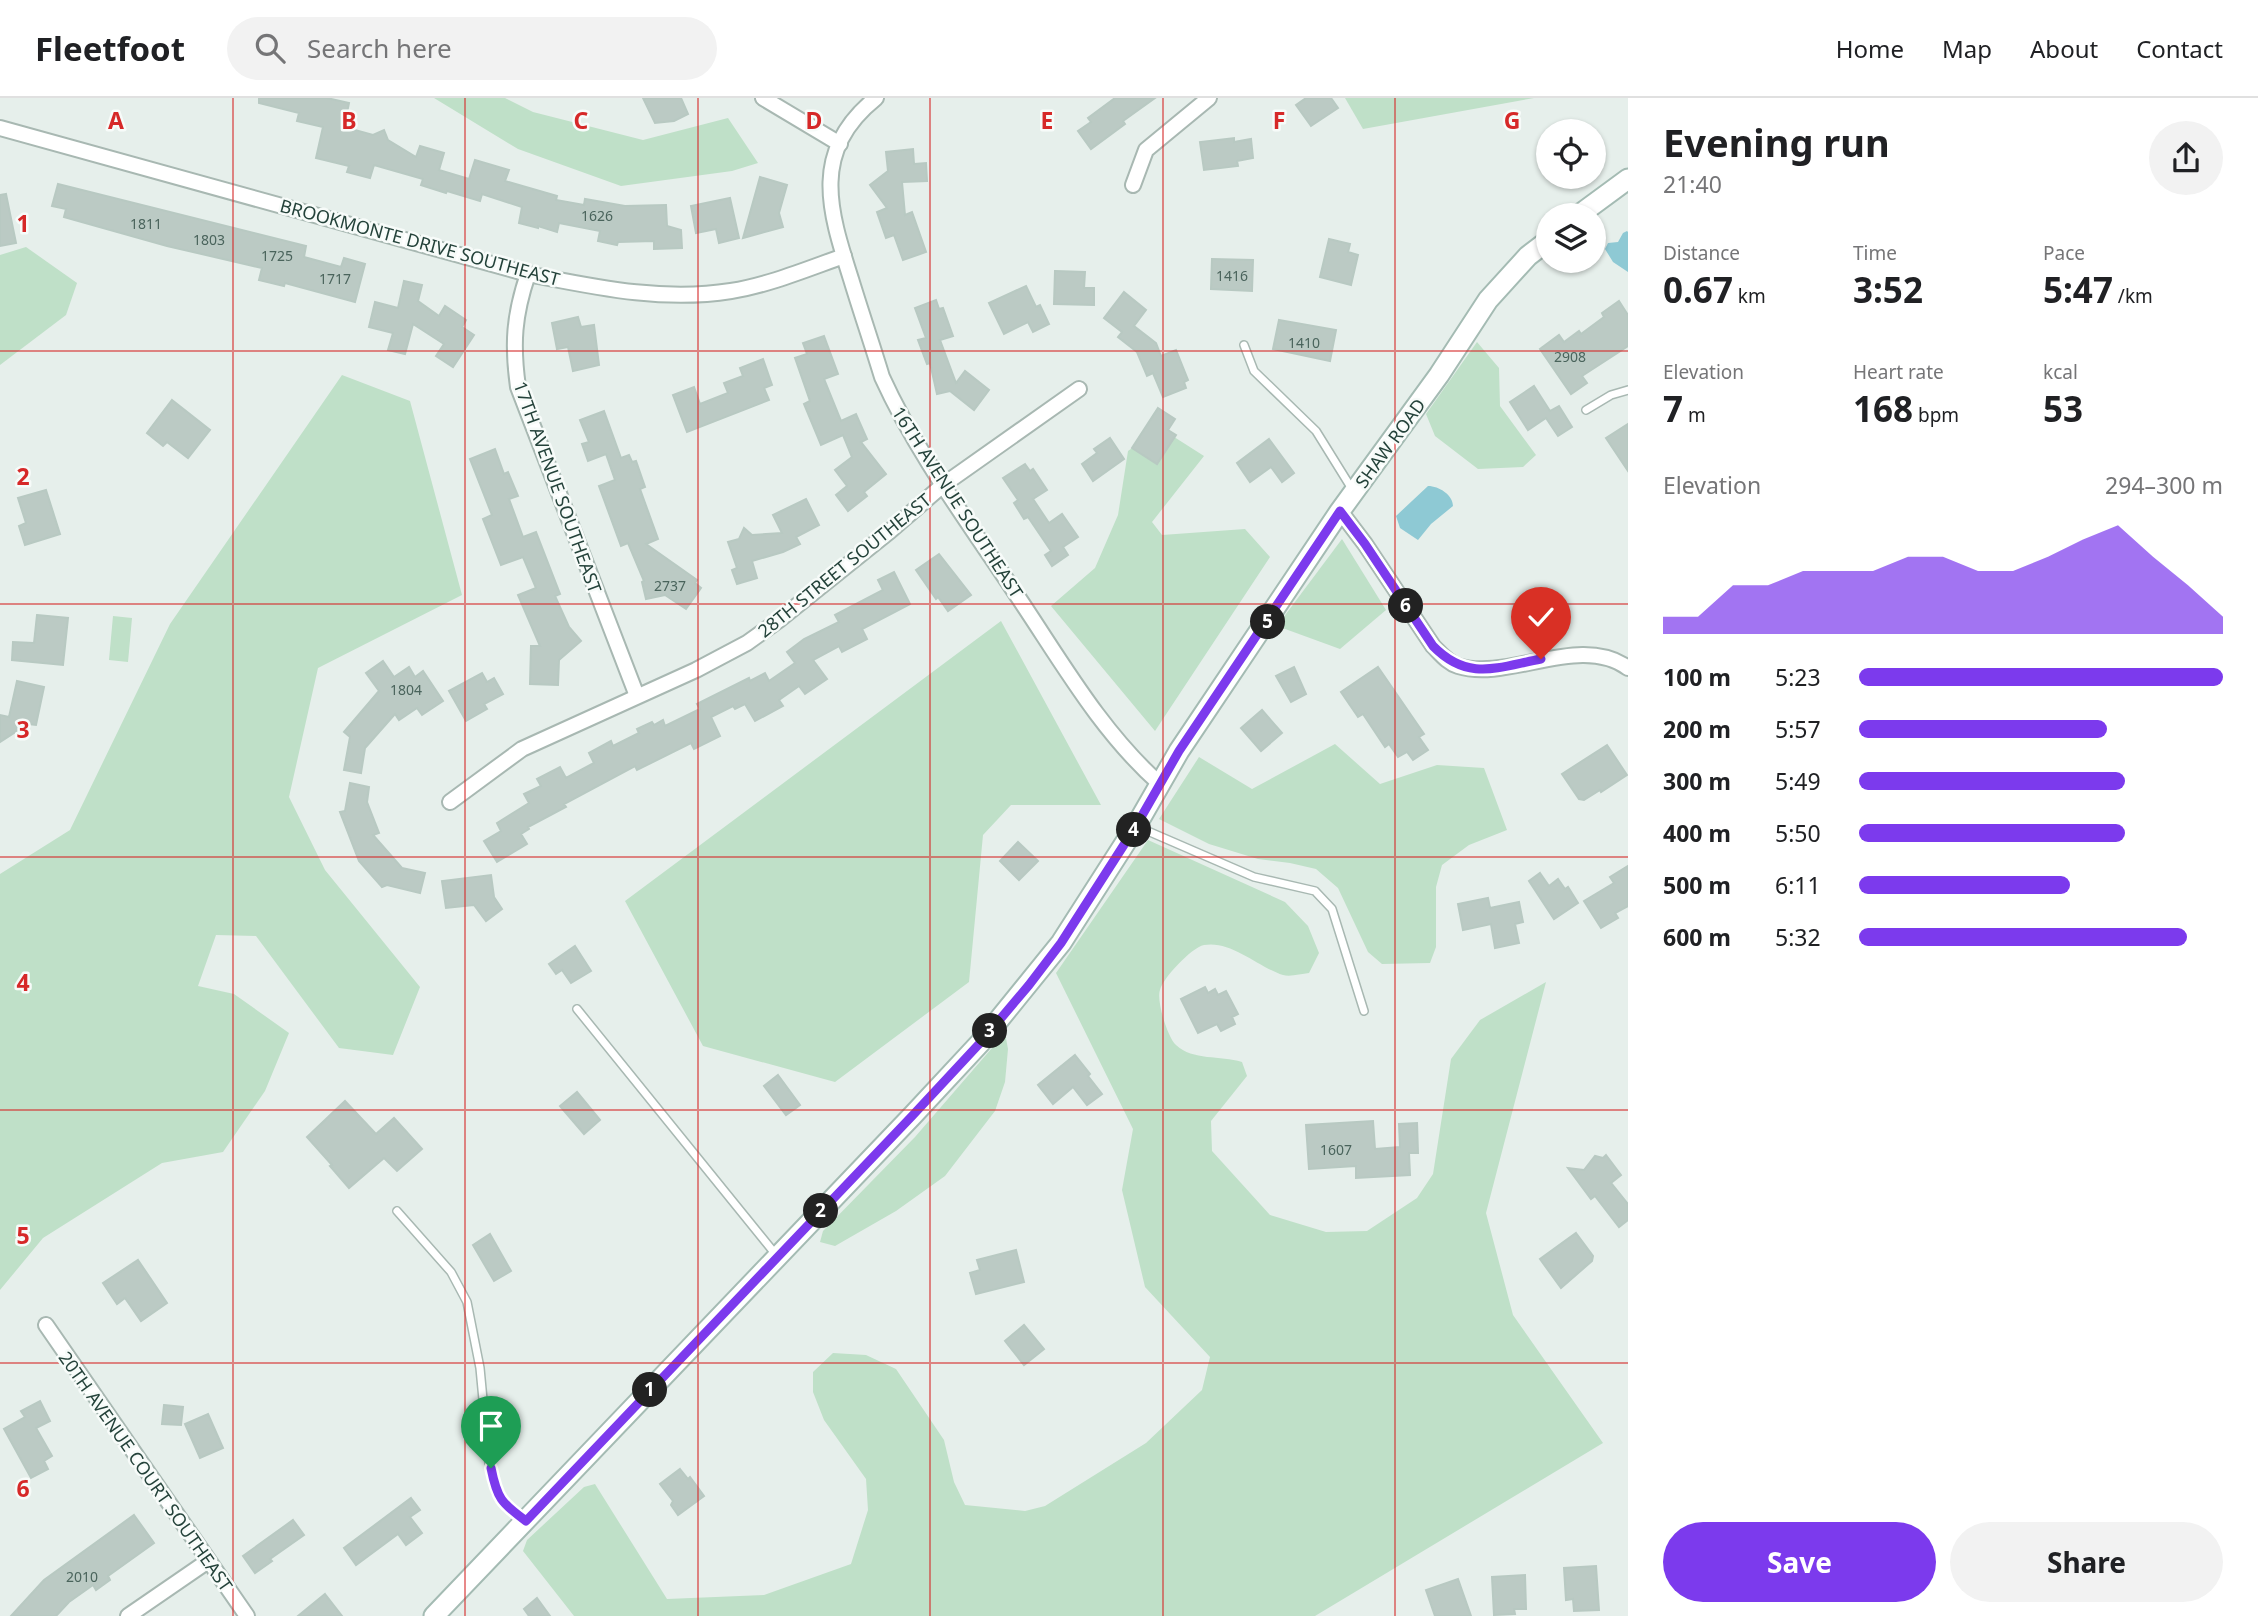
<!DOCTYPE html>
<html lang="en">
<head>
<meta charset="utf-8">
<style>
  :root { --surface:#fff; --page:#f2f2f2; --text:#202124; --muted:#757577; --line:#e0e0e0; --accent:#7c3aed }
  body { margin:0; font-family:"Noto Sans",sans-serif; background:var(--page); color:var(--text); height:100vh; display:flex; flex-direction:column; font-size:26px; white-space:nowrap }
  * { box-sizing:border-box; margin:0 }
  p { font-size:23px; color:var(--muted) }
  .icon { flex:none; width:38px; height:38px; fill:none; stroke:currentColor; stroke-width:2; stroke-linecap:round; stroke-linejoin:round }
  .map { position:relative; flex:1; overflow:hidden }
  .details { display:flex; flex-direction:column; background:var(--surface); width:630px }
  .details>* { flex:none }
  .tools { position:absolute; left:1536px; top:21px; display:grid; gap:14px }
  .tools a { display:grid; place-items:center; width:70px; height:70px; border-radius:50%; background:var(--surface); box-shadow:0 2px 5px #0004; font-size:35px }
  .pin { position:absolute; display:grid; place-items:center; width:60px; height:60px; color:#fff; margin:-72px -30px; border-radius:50% 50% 50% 0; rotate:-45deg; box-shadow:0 0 7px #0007 }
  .pin .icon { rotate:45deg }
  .km { position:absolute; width:35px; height:35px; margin:-18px; border-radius:50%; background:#222; color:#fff; font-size:19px; line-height:35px; text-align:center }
  .round { display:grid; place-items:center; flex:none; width:74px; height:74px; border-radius:37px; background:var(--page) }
  .head { display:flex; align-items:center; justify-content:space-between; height:119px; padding:0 35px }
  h1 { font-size:38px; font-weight:700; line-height:52px }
  .figures { display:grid; grid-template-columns:repeat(3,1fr); gap:10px; height:119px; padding:7px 35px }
  .figures div { display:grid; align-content:center }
  .figures b { font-size:35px; font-weight:700 }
  .figures small { font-size:19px; font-weight:400 }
  .figures p { font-size:19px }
  .chart { height:196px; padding:14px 35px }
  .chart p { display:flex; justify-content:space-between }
  .chart svg { width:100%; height:126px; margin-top:7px; fill:var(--accent); opacity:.7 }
  .cta { display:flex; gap:14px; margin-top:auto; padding:14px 35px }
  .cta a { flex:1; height:80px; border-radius:42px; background:var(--accent); color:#fff; font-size:28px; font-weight:700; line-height:80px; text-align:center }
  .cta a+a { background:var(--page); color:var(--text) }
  ul { padding:0 35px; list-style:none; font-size:23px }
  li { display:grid; grid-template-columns:112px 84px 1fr; align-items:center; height:52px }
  li i { height:18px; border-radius:9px; background:var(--accent) }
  header { display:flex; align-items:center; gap:42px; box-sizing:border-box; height:98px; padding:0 35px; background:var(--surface); border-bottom:2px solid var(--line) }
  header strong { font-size:33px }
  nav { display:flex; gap:38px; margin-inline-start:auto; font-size:24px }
  .search { width:490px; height:63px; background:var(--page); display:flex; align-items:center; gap:18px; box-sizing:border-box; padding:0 24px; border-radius:38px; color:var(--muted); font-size:26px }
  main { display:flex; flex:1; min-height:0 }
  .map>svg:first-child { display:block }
</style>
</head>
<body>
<header>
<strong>Fleetfoot</strong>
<div class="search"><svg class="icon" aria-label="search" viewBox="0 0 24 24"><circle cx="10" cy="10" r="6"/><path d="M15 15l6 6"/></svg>Search here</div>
<nav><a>Home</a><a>Map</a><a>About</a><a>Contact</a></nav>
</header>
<main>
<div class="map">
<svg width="1628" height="1518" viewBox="0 0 1628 1518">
  <rect width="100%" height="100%" fill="#e6efeb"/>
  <g fill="#bfe0c8">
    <path d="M434,0H505L533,14L643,42L728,20L758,65L732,73L621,88L518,51Z"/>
    <path d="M1345,0H1534L1363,31Z"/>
    <path d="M26,149L77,185L66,217L0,267V157Z"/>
    <path d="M1477,244L1499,270L1500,308L1536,357L1523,369L1478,371L1435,338L1426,316Z"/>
    <path d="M342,277L410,303L462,497L318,570L289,699L325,772L420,889L393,957L339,950L256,838L216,837L198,888L234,896L289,935L265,993L223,1054L162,1065L43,1140L0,1192V776L70,732L170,526Z"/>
    <path d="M1160,330L1204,358L1152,424L1162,437L1245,431L1270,459L1155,633L1051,508L1095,470L1118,417L1128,353Z"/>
    <path d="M1342,441L1386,512L1340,551L1277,528Z"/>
    <path d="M113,518L132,520L128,564L109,562Z"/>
    <path d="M1001,523L1101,707H1011L983,737L969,884L835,984L703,948L625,803Z"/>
    <path d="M1335,646L1380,686L1437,667L1484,670L1507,732L1469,747L1442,767L1436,789V849L1430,865L1382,866L1368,854L1338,790L1316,771L1290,765L1258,761L1209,746L1159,721L1199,659L1252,691Z"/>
    <path d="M1148,742L1285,804L1308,828L1319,855L1309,875C1301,876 1290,879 1283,877C1258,869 1231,842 1204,847C1191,850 1163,880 1160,892C1156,903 1168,940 1176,947C1193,963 1220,957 1242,964L1247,978L1211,1023L1212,1053L1270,1117L1326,1134L1367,1133L1417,1100L1433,1076L1451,961L1480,922L1546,884L1486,1115L1513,1217L1603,1345L1315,1518H574L523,1453L527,1442L584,1389L595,1386L667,1501L764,1497L851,1466L868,1412L866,1381L824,1322L813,1294V1274L833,1255L866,1257L896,1271L944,1342L954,1384L965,1407L1025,1413L1045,1408L1146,1345L1202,1292L1210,1259L1145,1189L1122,1092L1133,1031L1056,875Z"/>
    <path d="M1005,935L1008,951L1005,984L995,1013L945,1078L896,1113L835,1148L820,1144L823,1133L915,1039Z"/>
  </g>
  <g fill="#8ec9d4">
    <path d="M1627,133L1628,134V174L1613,164L1605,151L1608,145L1618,144L1623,135Z"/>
    <path d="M1428,388C1439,388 1453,397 1453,408L1431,426L1418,442L1400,430L1396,418Z"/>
  </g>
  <g fill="#bbcac4" stroke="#b8c9c2" stroke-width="2">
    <path d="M259,0H327L349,5L344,29L373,37L384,32L388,42L416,59L420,48L444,55L439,72L469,81L475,62L509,72L505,83L557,98L556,102L584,107L585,101L625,108L666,107L667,128L681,132L682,150L654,151V143L618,144L617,147L598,143L600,133L559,125L557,134L538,128V130L519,125L522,109L482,96L480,103L447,93L446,95L421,87L423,81L374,67L370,80L347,74L349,68L316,60L323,29L297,23L299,15L259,5Z"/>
    <path d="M643,0H681L688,16L674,23L655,25Z"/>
    <path d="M1115,0H1155L1123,23L1125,26L1091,51L1078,33L1091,24L1088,20Z"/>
    <path d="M1306,0H1331L1338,10L1311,28L1296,7Z"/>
    <path d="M1234,40V44L1251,41L1253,60L1237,63L1238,68L1204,72L1200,44Z"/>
    <path d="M913,51L914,66L926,65L927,83L902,84L905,117L912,114L926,154L903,162L894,137L886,140L877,114L887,110L870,87L888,73L886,54Z"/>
    <path d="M760,79L787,87L779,115L783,129L743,140Z"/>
    <path d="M58,86L306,148L304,159L341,169L344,160L365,166L355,204L285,185L284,188L259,182L262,170L167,148L64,119L66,111L52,108Z"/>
    <path d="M6,96L16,145L0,148V97Z"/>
    <path d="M730,100L739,140L719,145L716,131L696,135L691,108Z"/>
    <path d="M1329,141L1350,146L1348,154L1358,157L1351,187L1320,179Z"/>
    <path d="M1212,161L1253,162L1252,193L1211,191Z"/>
    <path d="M1055,173L1085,174L1084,190H1094V207L1054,206Z"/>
    <path d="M404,183L422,187L418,203L439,218L445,208L466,222L462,229L474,237L453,269L436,258L444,246L413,226L405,256L388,252L393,235L369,229L375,204L398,210Z"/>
    <path d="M1026,188L1036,209L1040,207L1049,226L1033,234L1028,224L1004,236L989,205Z"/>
    <path d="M1124,194L1146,212L1134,228L1156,245L1161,258L1176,252L1188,282L1184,284L1186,290L1163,299L1153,275L1147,278L1137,254L1118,239L1122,234L1104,220Z"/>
    <path d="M936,202L939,211L943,210L953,238L940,242L956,285L965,273L989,292L974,312L950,293L937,296L930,265L927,266L918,242L926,240L915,210Z"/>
    <path d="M1619,203L1628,217V248L1582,278L1587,285L1571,296L1540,251L1559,237L1564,244L1579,233L1581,236L1604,219L1602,215Z"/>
    <path d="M578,219L581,229L594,227L599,267L573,273L568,249L557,251L552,225Z"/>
    <path d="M1279,222L1336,232L1330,263L1273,251Z"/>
    <path d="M824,238L838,276L824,281L841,323L856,316L867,341L861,344L886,376L864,394L867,398L848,413L836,397L847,388L835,372L852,359L843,337L821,347L804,306L810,303L795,260L807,256L803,245Z"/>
    <path d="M763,261L772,287L764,290L769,302L687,334L673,297L694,289L700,306L728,295L724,285L743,278L740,270Z"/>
    <path d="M1534,288L1550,313L1559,308L1572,329L1558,338L1546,320L1528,332L1510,304Z"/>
    <path d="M172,302L210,332L188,360L167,344L163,348L147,335Z"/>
    <path d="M1158,310L1175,321L1168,332L1176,337L1157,366L1132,350Z"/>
    <path d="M604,313L621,360L629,357L632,364L636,363L645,389L640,391L658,441L646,446L697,482L695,485L701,490L686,511L665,497L646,501L642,484L644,483L628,445L621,448L599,388L615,382L606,356L588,363L582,346L589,344L580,322Z"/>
    <path d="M1628,326V373L1606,340Z"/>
    <path d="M1110,340L1124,361L1093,383L1082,366L1097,355L1094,351Z"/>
    <path d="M1269,341L1294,375L1282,384L1271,369L1250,384L1237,365Z"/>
    <path d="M495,351L504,376L508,374L518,398L509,401L523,439L536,434L560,496L555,498L569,529L581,543L559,562L558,587L530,586L531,548H540L518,497L536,490L523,459L501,467L483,421L492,417L470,361Z"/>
    <path d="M1025,366L1030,373L1033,371L1047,392L1033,401L1049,425L1062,416L1078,439L1063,449L1068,457L1052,468L1045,457L1051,453L1028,419L1024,421L1014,405L1018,402L1003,380Z"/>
    <path d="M46,392L60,436L25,447L19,428L26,425L18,400Z"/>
    <path d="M806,401L819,427L796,439L800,446L783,454L752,463L757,480L737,486L732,472L737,470L728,444L739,441L744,430L752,437L782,435L773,417Z"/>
    <path d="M939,456L971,497L948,513L938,499L936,501L916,472Z"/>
    <path d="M894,474L910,506L862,531L867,541L842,554L839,548L813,562L827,581L805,596L799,588L779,602L783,608L755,623L745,606L735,611L733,608L711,619L720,638L694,651L691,645L637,672L635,668L564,706L566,709L528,729L529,731L521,736L527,746L497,764L484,743L501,733L497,725L529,705L524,696L541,688L537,681L560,669L566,680L594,665L589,655L611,643L613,648L639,635L637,631L652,624L654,627L663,622L665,628L700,611L697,606L749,580L750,583L765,575L769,583L795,565L787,554L804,541L839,524L835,517L883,492L878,482Z"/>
    <path d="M37,517L68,520L63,567L12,562L13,544L34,545Z"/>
    <path d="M383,563L394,579L409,569L415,579L423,573L443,603L422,617L417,610L399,622L395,616L365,650L361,675L344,672L350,639L344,634L379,593L366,575Z"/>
    <path d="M1294,569L1306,596L1291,604L1276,578Z"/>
    <path d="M1378,569L1424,636L1419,639L1428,652L1413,662L1407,654L1398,659L1389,646L1385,649L1363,616L1358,619L1341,594Z"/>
    <path d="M482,575L487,584L494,580L503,596L484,606L487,611L466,623L449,593Z"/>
    <path d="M17,583L44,589L36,627L28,626L0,644V617L9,619Z"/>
    <path d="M1262,612L1282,635L1261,653L1241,630Z"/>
    <path d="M1607,647L1627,677L1601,694L1600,692L1584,702L1579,701L1562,676Z"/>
    <path d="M350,685L369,689L367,704L379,735L373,737L402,770L425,775L420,795L387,787L382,789L359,763L340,714L345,713Z"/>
    <path d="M1018,744L1038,763L1019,782L1000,763Z"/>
    <path d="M1628,768V808L1615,815L1618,820L1601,830L1584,803L1614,785L1610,779Z"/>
    <path d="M1540,775L1549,788L1558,781L1565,791L1568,789L1578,805L1554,821L1529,783Z"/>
    <path d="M491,777L494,799L502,811L486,823L474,807L446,810L442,783Z"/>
    <path d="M1488,800L1490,810L1519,804L1523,824L1515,826L1519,845L1495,850L1491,826L1463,832L1458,806Z"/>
    <path d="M575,848L591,873L571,885L562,872L556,876L549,866Z"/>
    <path d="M1205,889L1208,895L1215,891L1218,897L1226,893L1238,916L1232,919L1235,926L1221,933L1217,926L1198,935L1181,901Z"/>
    <path d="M1075,957L1090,976L1088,978L1102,996L1087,1007L1073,989L1053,1006L1038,987Z"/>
    <path d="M778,977L800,1007L786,1017L764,988Z"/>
    <path d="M577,994L600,1022L584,1036L560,1008Z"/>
    <path d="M345,1003L376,1036L394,1020L422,1051L397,1073L384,1060L349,1090L330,1068L332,1067L307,1039Z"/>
    <path d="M1373,1023L1375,1051L1400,1049L1399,1026L1417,1025L1418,1055H1409L1410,1077L1356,1080V1068L1309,1071L1306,1027Z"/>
    <path d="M1606,1057L1621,1077L1611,1085L1628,1106V1122L1619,1129L1595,1098L1591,1101L1568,1070L1584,1072L1595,1058L1603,1060Z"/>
    <path d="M1576,1135L1593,1158L1592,1163L1561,1190L1540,1161Z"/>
    <path d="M490,1136L511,1173L494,1183L473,1147Z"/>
    <path d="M1016,1152L1024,1184L976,1196L970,1175L980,1172L977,1162Z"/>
    <path d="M138,1162L167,1205L141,1223L125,1200L117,1206L103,1185Z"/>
    <path d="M1024,1227L1044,1251L1024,1267L1005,1243Z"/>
    <path d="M40,1303L50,1323L36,1330L52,1358L44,1363L48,1371L31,1380L4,1331L25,1319L21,1313Z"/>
    <path d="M164,1307L183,1309L181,1327L162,1326Z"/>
    <path d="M208,1316L223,1350L200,1360L185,1326Z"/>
    <path d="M680,1371L688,1381L690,1379L704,1398L678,1417L671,1407L673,1403L660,1386Z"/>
    <path d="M411,1400L420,1412L410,1419L422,1435L406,1447L398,1436L356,1467L344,1450Z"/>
    <path d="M134,1417L154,1445L108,1478L110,1482L96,1492L93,1487L69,1504L56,1518H11L44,1482Z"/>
    <path d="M293,1422L304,1437L270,1461L272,1463L255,1475L243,1458Z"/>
    <path d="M1596,1468L1599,1512L1574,1513L1573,1501L1566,1502L1564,1470Z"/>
    <path d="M1525,1477L1526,1511H1514L1515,1516L1494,1517L1492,1479Z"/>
    <path d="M1458,1481L1471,1518H1435L1426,1492Z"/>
    <path d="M325,1496L342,1518H298Z"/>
    <path d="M537,1500L550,1518H529L524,1511Z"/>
  </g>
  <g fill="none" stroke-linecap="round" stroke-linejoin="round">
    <defs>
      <g id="service">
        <path d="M1244,247L1254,273L1316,333L1352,391"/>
        <path d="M1586,312L1611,297L1628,292"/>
        <path d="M1136,728L1254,779L1315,793L1332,811L1364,913"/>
        <path d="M577,911L777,1158"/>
        <path d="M397,1113L451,1174L467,1204L480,1270L489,1365L496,1394L507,1410L525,1423"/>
      </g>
      <g id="minor">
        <path d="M763,0L840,46"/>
        <path d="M876,0C810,53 829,112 851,181C861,214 872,246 882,279C917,356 969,425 1016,496C1060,561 1100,633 1160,686"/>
        <path d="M0,30L528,176C595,189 662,204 731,193C769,187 807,171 844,158"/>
        <path d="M1133,87L1146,52L1209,0"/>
        <path d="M528,176C514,217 512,246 518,289L637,598"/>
        <path d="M1340,413L1365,446L1433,548C1441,556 1448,565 1458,568C1508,584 1580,535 1628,570"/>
        <path d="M450,704L522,651L696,572L747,545L779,522L890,433L943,387L1079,291"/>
        <path d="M46,1227L247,1518"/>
        <path d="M128,1518L208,1463"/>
      </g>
      <g id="secondary">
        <path d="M1579,117L1628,81"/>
        <path d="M434,1518L913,1017L980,945L1061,845L1136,728L1179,653L1340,413L1439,277L1488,202L1528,158L1549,142"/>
      </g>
    </defs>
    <use href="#service" stroke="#a8b8b2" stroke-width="10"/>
    <use href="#minor" stroke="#a8b8b2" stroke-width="18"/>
    <use href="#secondary" stroke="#a4bbb3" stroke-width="23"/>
    <use href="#service" stroke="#fff" stroke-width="7"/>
    <use href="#minor" stroke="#fff" stroke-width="14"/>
    <use href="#secondary" stroke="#fff" stroke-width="19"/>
  </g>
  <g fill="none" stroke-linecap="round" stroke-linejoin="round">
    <defs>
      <path id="route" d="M491,1370C497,1400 501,1405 526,1423L913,1017L980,945L1029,887L1061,845L1136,728L1179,653L1340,413L1365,446L1433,548C1468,584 1498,569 1541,561"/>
    </defs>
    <use href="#route" stroke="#fff" stroke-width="14"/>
    <use href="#route" stroke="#7c3aed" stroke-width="9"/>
  </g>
  <path fill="none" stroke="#d62828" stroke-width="2" stroke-opacity="0.55" d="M233,0V1518M465,0V1518M698,0V1518M930,0V1518M1163,0V1518M1395,0V1518M0,253H1628M0,506H1628M0,759H1628M0,1012H1628M0,1265H1628"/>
  <g text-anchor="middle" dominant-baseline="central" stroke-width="5" stroke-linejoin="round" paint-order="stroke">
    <g font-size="14" fill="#4a645c">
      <text x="597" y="117">1626</text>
      <text x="146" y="125">1811</text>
      <text x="209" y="141">1803</text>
      <text x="277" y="157">1725</text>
      <text x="1232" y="177">1416</text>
      <text x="335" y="180">1717</text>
      <text x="1304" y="244">1410</text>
      <text x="1570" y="258">2908</text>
      <text x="670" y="487">2737</text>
      <text x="406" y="591">1804</text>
      <text x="1336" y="1051">1607</text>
      <text x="82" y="1478">2010</text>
    </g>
    <g font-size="18" fill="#24423a" stroke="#f7fbf9">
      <text transform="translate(420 144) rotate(15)">BROOKMONTE DRIVE SOUTHEAST</text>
      <text transform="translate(1390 345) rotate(-54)">SHAW ROAD</text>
      <text transform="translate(558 389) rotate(70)">17TH AVENUE SOUTHEAST</text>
      <text transform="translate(958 404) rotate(57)">16TH AVENUE SOUTHEAST</text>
      <text transform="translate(844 467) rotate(-39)">28TH STREET SOUTHEAST</text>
      <text transform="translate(146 1373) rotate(55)">20TH AVENUE COURT SOUTHEAST</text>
    </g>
  </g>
  <g font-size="23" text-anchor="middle" font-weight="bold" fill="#d62828" stroke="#f7fbf9" stroke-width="5" stroke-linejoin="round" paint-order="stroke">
    <text x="116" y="31">A</text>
    <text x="349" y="31">B</text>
    <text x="581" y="31">C</text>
    <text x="814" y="31">D</text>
    <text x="1047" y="31">E</text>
    <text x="1279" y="31">F</text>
    <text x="1512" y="31">G</text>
    <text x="23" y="134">1</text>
    <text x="23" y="387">2</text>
    <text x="23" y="640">3</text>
    <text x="23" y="893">4</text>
    <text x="23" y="1146">5</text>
    <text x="23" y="1399">6</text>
  </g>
</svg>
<div class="tools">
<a><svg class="icon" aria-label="locate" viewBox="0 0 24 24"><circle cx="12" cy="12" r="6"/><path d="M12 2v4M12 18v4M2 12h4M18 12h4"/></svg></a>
<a><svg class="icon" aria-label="layers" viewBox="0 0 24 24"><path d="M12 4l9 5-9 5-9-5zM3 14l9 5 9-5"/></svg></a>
</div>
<div class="pin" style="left:491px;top:1370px;background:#1e9e55"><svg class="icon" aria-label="arrive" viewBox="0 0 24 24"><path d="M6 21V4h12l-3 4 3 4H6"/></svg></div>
<div class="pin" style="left:1541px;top:561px;background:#d93025"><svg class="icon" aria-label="check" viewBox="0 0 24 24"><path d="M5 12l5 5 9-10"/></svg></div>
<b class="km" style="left:650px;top:1292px">1</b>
<b class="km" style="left:821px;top:1113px">2</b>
<b class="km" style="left:990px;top:933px">3</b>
<b class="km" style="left:1134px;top:732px">4</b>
<b class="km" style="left:1268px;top:524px">5</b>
<b class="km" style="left:1406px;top:508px">6</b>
</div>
<section class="details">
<div class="head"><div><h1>Evening run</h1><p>21:40</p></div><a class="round"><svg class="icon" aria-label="share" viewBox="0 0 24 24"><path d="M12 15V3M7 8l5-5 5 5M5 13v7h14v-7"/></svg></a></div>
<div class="figures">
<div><p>Distance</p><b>0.67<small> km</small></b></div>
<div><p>Time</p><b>3:52</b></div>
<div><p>Pace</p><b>5:47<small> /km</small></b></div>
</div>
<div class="figures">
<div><p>Elevation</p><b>7<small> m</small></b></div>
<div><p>Heart rate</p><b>168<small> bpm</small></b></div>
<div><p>kcal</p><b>53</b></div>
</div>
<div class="chart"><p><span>Elevation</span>294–300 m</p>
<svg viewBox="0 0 160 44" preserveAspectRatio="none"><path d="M0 44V38L10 38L20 27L30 27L40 22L50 22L60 22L70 17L80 17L90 22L100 22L110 17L120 11L130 6L140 17L150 27L160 38V44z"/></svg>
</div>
<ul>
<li><b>100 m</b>5:23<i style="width:100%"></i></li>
<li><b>200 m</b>5:57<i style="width:68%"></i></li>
<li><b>300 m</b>5:49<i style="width:73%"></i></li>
<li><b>400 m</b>5:50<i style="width:73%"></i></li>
<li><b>500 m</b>6:11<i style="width:58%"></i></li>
<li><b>600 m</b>5:32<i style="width:90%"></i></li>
</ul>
<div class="cta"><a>Save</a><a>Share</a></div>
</section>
</main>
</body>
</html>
